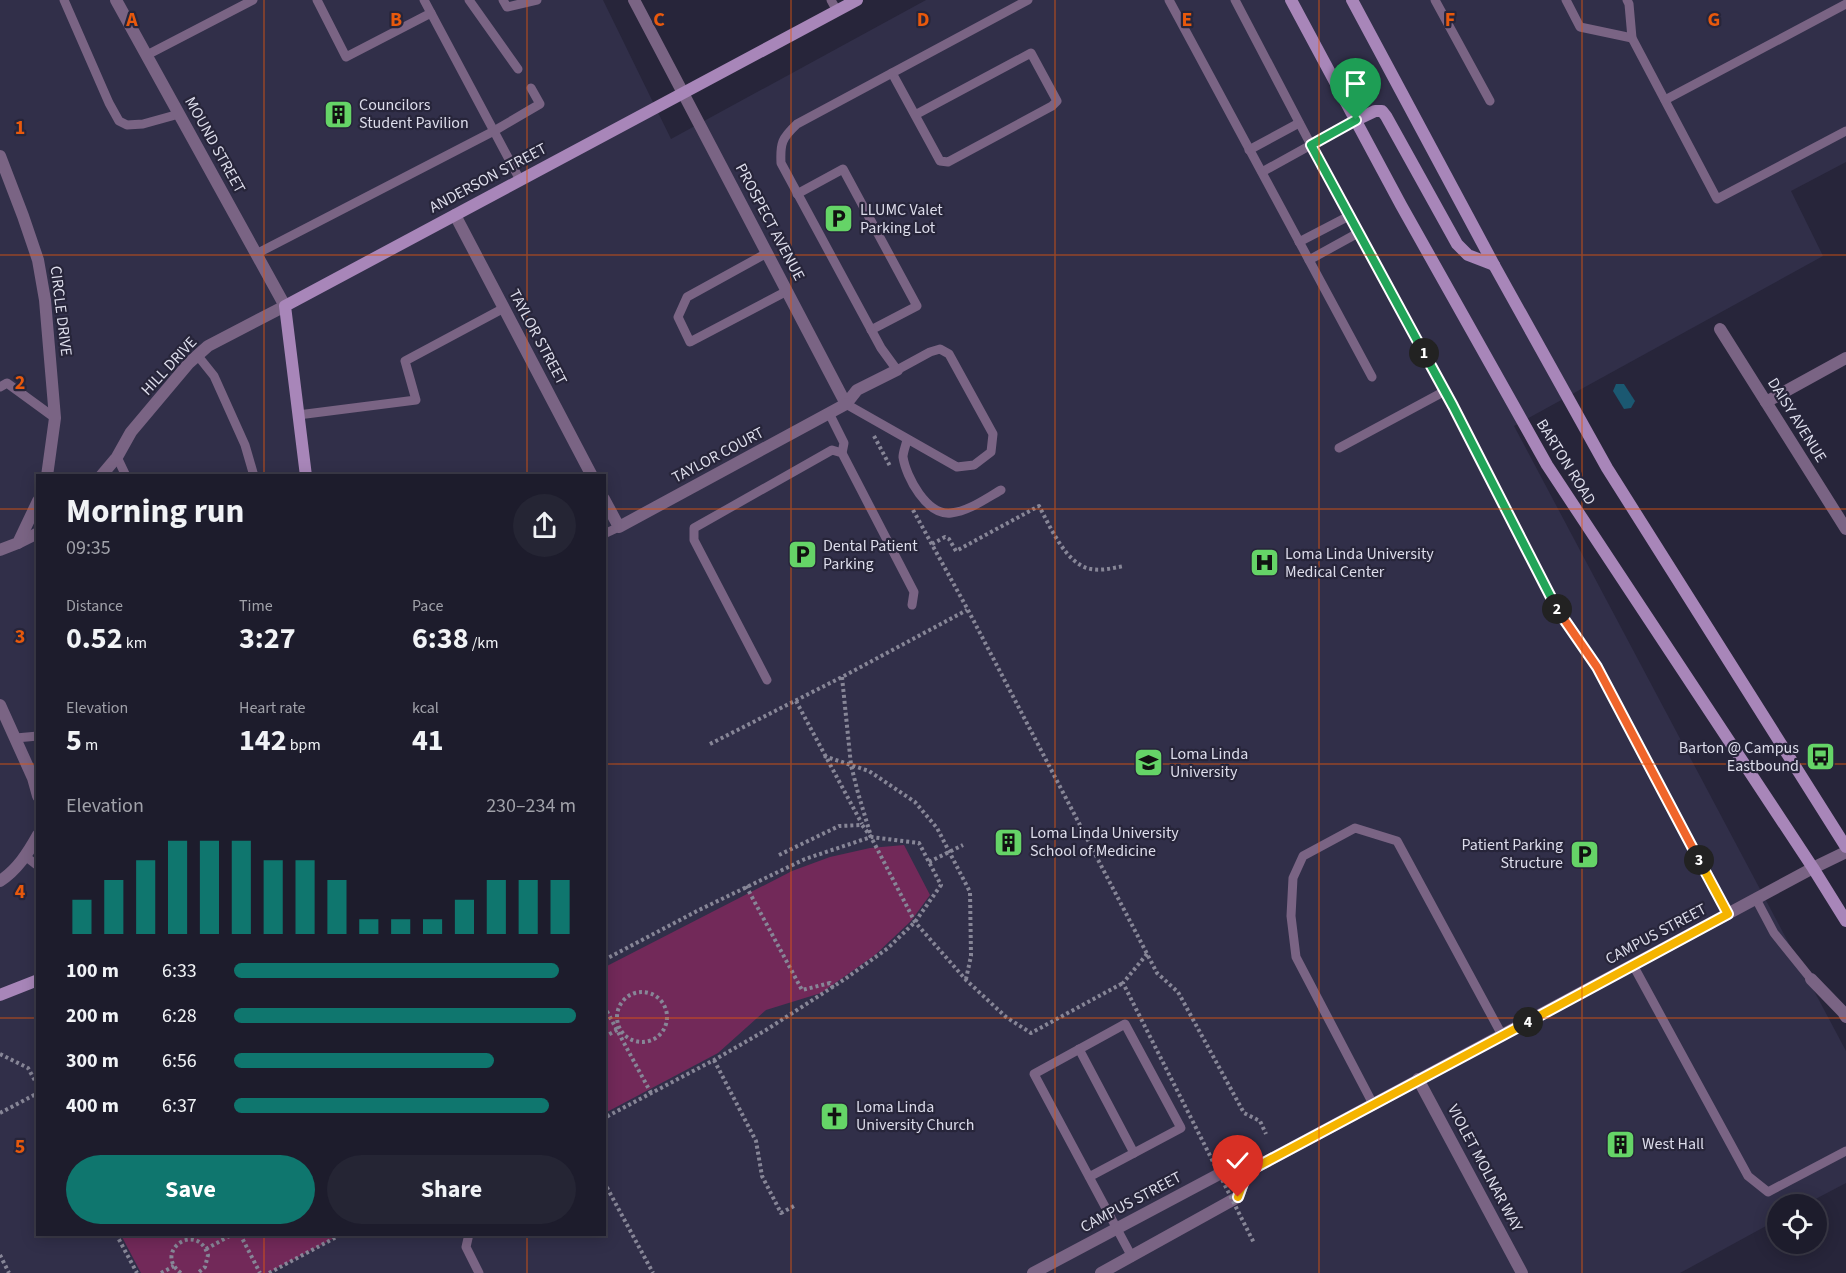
<!DOCTYPE html>
<html lang="en">
<head>
<meta charset="utf-8">
<style>
  :root { --surface:#1d1c2c; --page:#252534; --text:#f1f3f6; --muted:#a0a1a9; --line:#3b3a48; --accent:#0f766e }
  body { margin:0; font-family:"Source Sans 3",sans-serif; background:var(--page); color:var(--text); height:100vh; display:flex; flex-direction:column; font-size:22px; white-space:nowrap }
  * { box-sizing:border-box; margin:0 }
  p { font-size:20px; color:var(--muted) }
  .icon { flex:none; width:33px; height:33px; fill:none; stroke:currentColor; stroke-width:2; stroke-linecap:round; stroke-linejoin:round }
  .map { position:relative; flex:1; overflow:hidden }
  .sheet { position:absolute; left:36px; top:474px; width:570px; height:762px; display:flex; flex-direction:column; background:var(--surface); border-radius:0px; box-shadow:0 3px 15px #0003,0 0 0 2px var(--line) }
  .sheet>* { flex:none }
  .fabs { position:absolute; left:1767px; top:1194px; display:grid; gap:12px }
  .fabs a { display:grid; place-items:center; width:60px; height:60px; border-radius:50%; background:var(--surface); box-shadow:0 3px 15px #0003,0 0 0 2px var(--line); font-size:30px }
  .pin { position:absolute; display:grid; place-items:center; width:51px; height:51px; color:#fff; margin:-62px -26px; border-radius:50% 50% 50% 0; rotate:-45deg; box-shadow:0 0 6px #0007 }
  .pin .icon { rotate:45deg }
  .km { position:absolute; width:30px; height:30px; margin:-15px; border-radius:50%; background:#222; color:#fff; font-size:16px; line-height:30px; text-align:center }
  .round { display:grid; place-items:center; flex:none; width:63px; height:63px; border-radius:32px; background:var(--page) }
  .overview { display:flex; align-items:center; justify-content:space-between; height:102px; padding:0 30px }
  h1 { font-size:33px; font-weight:700; line-height:45px }
  .figures { display:grid; grid-template-columns:repeat(3,1fr); gap:9px; height:102px; padding:6px 30px }
  .figures div { display:grid; align-content:center }
  .figures b { font-size:30px; font-weight:700 }
  .figures small { font-size:16px; font-weight:400 }
  .figures p { font-size:16px }
  .chart { height:168px; padding:12px 30px }
  .chart p { display:flex; justify-content:space-between }
  .chart svg { width:100%; height:108px; margin-top:6px; stroke:var(--accent); stroke-width:6 }
  .cta { display:flex; gap:12px; margin-top:auto; padding:12px 30px }
  .cta a { flex:1; height:69px; border-radius:36px; background:var(--accent); color:#fff; font-size:24px; font-weight:700; line-height:69px; text-align:center }
  .cta a+a { background:var(--page); color:var(--text) }
  ul { padding:0 30px; list-style:none; font-size:20px }
  li { display:grid; grid-template-columns:96px 72px 1fr; align-items:center; height:45px }
  li i { height:15px; border-radius:8px; background:var(--accent) }
  .map>svg:first-child { display:block }
</style>
</head>
<body>
<div class="map">
<svg width="1846" height="1273" viewBox="0 0 1846 1273">
  <rect width="100%" height="100%" fill="#27253a"/>
  <path fill="#312f49" fill-rule="evenodd" d="M0,0H603L671,139L926,0H1846V162L1791,191L1823,256L1514,426L1846,1051V1183L1806,1204H1778L1777,1220L1680,1273H0ZM38,476H604V1234H38Z"/>
  <g fill="#722959">
    <path d="M904,845L930,895L911,921L875,955L821,993L766,1010L718,1053L605,1113V967L792,871L830,857L870,848Z"/>
    <path d="M121,1235H340L268,1273H141Z"/>
  </g>
  <path fill="#1b5871" d="M1616,384H1624L1635,401L1631,408L1624,409L1613,391Z"/>
  <g fill="none" stroke-linecap="round" stroke-linejoin="round">
    <g stroke="#878697" stroke-width="4" stroke-dasharray="3 3" stroke-linecap="butt">
      <path d="M874,436L890,466"/>
      <path d="M913,510L968,610L1157,973L1178,992L1244,1113L1260,1121L1266,1134"/>
      <path d="M932,544L945,537L949,539L956,551L1039,506C1050,526 1066,565 1091,569C1102,571 1113,568 1124,566"/>
      <path d="M842,677L851,765L858,793L870,833"/>
      <path d="M796,701L862,824"/>
      <path d="M710,744L842,677L967,610"/>
      <path d="M824,756L869,771L915,802L937,828L970,892L971,956L966,979"/>
      <path d="M779,855L839,826L862,825L871,837L915,922L966,980L1006,1017L1031,1033L1123,983"/>
      <path d="M929,862L963,845"/>
      <path d="M746,886L802,990L830,983L833,988"/>
      <path d="M604,960L699,910L805,859L871,837L919,843L941,885L915,922L888,948L845,979L766,1030L714,1060L604,1118"/>
      <circle cx="642" cy="1017" r="25"/>
      <path d="M604,1006L651,1093"/>
      <path d="M604,1037L619,1029"/>
      <path d="M0,1054L28,1068L38,1086"/>
      <path d="M714,1060L756,1141L762,1176L781,1213L794,1206"/>
      <path d="M0,1113L38,1093"/>
      <path d="M604,1182L653,1273"/>
      <path d="M116,1234L137,1273"/>
      <path d="M240,1234L260,1273"/>
      <path d="M206,1249L233,1234"/>
      <path d="M0,1255L9,1273"/>
      <path d="M161,1273L174,1266"/>
      <path d="M181,1273C152,1252 197,1220 208,1255L205,1267L198,1273"/>
      <path d="M269,1273L342,1234"/>
    </g>
    <g stroke="#7a6484" stroke-width="9">
      <path d="M64,0L109,103L119,121L127,125L143,124L179,114"/>
      <path d="M317,0L346,57L431,13"/>
      <path d="M424,0L520,180"/>
      <path d="M469,0L518,69"/>
      <path d="M503,0L507,7L537,0"/>
      <path d="M831,0L837,11"/>
      <path d="M1169,0L1309,260"/>
      <path d="M1235,0L1311,145L1453,406L1562,617L1597,667L1728,914"/>
      <path d="M1435,0L1490,101"/>
      <path d="M1566,0L1580,27L1632,38"/>
      <path d="M1627,0L1629,4L1632,38L1717,199L1846,131"/>
      <path d="M147,55L253,0"/>
      <path d="M892,73L940,161L948,162L1052,106L1057,101L1031,53L915,115"/>
      <path d="M1665,100L1846,4"/>
      <path d="M1249,150L1299,123"/>
      <path d="M1262,172L1356,120"/>
      <path d="M797,194L843,169L917,306L871,330"/>
      <path d="M1358,233L1309,260L1372,377"/>
      <path d="M1299,242L1349,216"/>
      <path d="M767,253L687,297L678,317L690,342L787,291"/>
      <path d="M256,254L494,131L540,104L531,88"/>
      <path d="M198,356L214,376L245,445L254,476"/>
      <path d="M0,387L7,383L55,418"/>
      <path d="M846,404L957,467L974,465L991,452L993,434L949,354L940,349L930,352L897,370L881,348L781,163C780,143 782,138 797,124L1028,0"/>
      <path d="M829,413L844,443L842,453"/>
      <path d="M298,415L416,400L405,361L504,308"/>
      <path d="M907,440C906,445 903,452 903,457C906,477 927,516 951,513C969,511 985,499 1001,490"/>
      <path d="M1339,448L1445,391"/>
      <path d="M117,457L126,476"/>
      <path d="M604,534L619,527"/>
      <path d="M767,680L694,540V528L832,450L842,453L914,592L912,605"/>
      <path d="M16,738L38,736"/>
      <path d="M25,856L38,866"/>
      <path d="M1756,899L1774,933L1811,979"/>
      <path d="M1633,965L1748,1176L1768,1192L1846,1151"/>
      <path d="M1079,1049L1134,1153"/>
      <path d="M1373,1104L1296,957L1291,916L1293,878L1303,856L1355,828L1397,841L1502,1035"/>
      <path d="M1089,1177L1181,1128L1125,1024L1034,1074L1132,1257"/>
      <path d="M469,1234L466,1247L479,1273"/>
    </g>
    <g stroke="#7a6484" stroke-width="12">
      <path d="M683,93L846,404L857,390L897,370"/>
      <path d="M0,156L23,216L38,260L45,300L55,418L47,476"/>
      <path d="M455,215L592,476"/>
      <path d="M1720,329L1846,529"/>
      <path d="M1766,402L1846,358"/>
      <path d="M101,476L117,457L131,432L189,363L208,346L285,306"/>
      <path d="M604,499L619,527L846,404"/>
      <path d="M18,543L38,533"/>
      <path d="M0,550L18,543L38,501"/>
      <path d="M0,705L33,778L38,796"/>
      <path d="M0,881C17,870 28,853 38,835"/>
      <path d="M1811,979L1843,1012L1846,1017"/>
      <path d="M1418,1079L1522,1273"/>
    </g>
    <g stroke="#7a6484" stroke-width="12">
      <path d="M116,0L285,306"/>
      <path d="M634,0L683,93"/>
      <path d="M1033,1273L1225,1171L1247,1172L1813,868L1846,852"/>
      <path d="M1101,1273L1238,1197L1247,1172"/>
    </g>
    <g stroke="#a886b9" stroke-width="12">
      <path d="M1291,0L1401,205L1547,465L1813,868L1846,921"/>
      <path d="M1352,0L1494,265L1607,468L1846,847"/>
      <path d="M1356,120L1375,111H1382L1386,116L1457,244L1468,255L1494,265"/>
      <path d="M306,476L285,306L857,0"/>
      <path d="M0,995L38,980"/>
    </g>
    <path stroke="#878697" stroke-width="4" stroke-dasharray="3 3" stroke-linecap="butt" d="M1147,954L1123,983L1254,1243"/>
  </g>
  <g fill="none" stroke-linecap="round" stroke-linejoin="round">
    <defs>
      <path id="split-1" d="M1356,120L1311,145L1424,353"/>
      <path id="split-2" d="M1424,353L1453,406L1557,609"/>
      <path id="split-3" d="M1557,609L1597,667L1699,860"/>
      <path id="split-4" d="M1528,1022L1728,914L1699,860"/>
      <path id="split-5" d="M1238,1197L1247,1172L1528,1022"/>
    </defs>
    <use href="#split-1" stroke="#fff" stroke-width="12"/>
    <use href="#split-2" stroke="#fff" stroke-width="12"/>
    <use href="#split-3" stroke="#fff" stroke-width="12"/>
    <use href="#split-4" stroke="#fff" stroke-width="12"/>
    <use href="#split-5" stroke="#fff" stroke-width="12"/>
    <use href="#split-1" stroke="#22a559" stroke-width="8"/>
    <use href="#split-2" stroke="#22a559" stroke-width="8"/>
    <use href="#split-3" stroke="#f0652b" stroke-width="8"/>
    <use href="#split-4" stroke="#f5b400" stroke-width="8"/>
    <use href="#split-5" stroke="#f5b400" stroke-width="8"/>
  </g>
  <path fill="none" stroke="#e8590c" stroke-width="1.5" stroke-opacity="0.55" d="M264,0V476M527,0V476M791,0V1273M1055,0V1273M1319,0V1273M1582,0V1273M0,255H1846M0,509H38M604,509H1846M0,764H38M604,764H1846M0,1018H38M604,1018H1846M264,1234V1273M527,1234V1273"/>
  <defs>
    <symbol id="building-square" viewBox="-11 -11 22 22"><rect x="-9" y="-9" width="18" height="18" rx="4" fill="#65d467" stroke="#27253a"/><path d="M-4-6H4V6H1V3H-1V6H-4ZM-2.5-4.3h1.7v1.8h-1.7ZM.8-4.3h1.7v1.8H.8ZM-2.5-1h1.7V.8h-1.7ZM.8-1h1.7V.8H.8Z" fill="#111"/></symbol>
    <symbol id="parking-square" viewBox="-11 -11 22 22"><rect x="-9" y="-9" width="18" height="18" rx="4" fill="#65d467" stroke="#27253a"/><path d="M-3.5-5.5H1a3.5 3.5 0 0 1 0 7H-1V5.5H-3.5ZM-1-3.4V-.6H.8a1.4 1.4 0 0 0 0-2.8Z" fill="#111"/></symbol>
    <symbol id="hospital-square" viewBox="-11 -11 22 22"><rect x="-9" y="-9" width="18" height="18" rx="4" fill="#65d467" stroke="#27253a"/><path d="M-5-5h3v3.5h4V-5h3V5h-3V1.5h-4V5h-3Z" fill="#111"/></symbol>
    <symbol id="bus-square" viewBox="-11 -11 22 22"><rect x="-9" y="-9" width="18" height="18" rx="4" fill="#65d467" stroke="#27253a"/><path d="M-5-6H5V4H4V6H2V4H-2V6H-4V4H-5ZM-3.5-4V0h7V-4ZM-3.5 1.2v1.5H-2V1.2ZM2 1.2v1.5H3.5V1.2Z" fill="#111"/></symbol>
    <symbol id="university-square" viewBox="-11 -11 22 22"><rect x="-9" y="-9" width="18" height="18" rx="4" fill="#65d467" stroke="#27253a"/><path d="M0-5L7-2L0 1L-7-2ZM-4 1L0 2.5L4 1V4Q0 6-4 4Z" fill="#111"/></symbol>
    <symbol id="church-square" viewBox="-11 -11 22 22"><rect x="-9" y="-9" width="18" height="18" rx="4" fill="#65d467" stroke="#27253a"/><path d="M-1.2-6h2.4v3.5h3.3v2.4h-3.3V6h-2.4V-.1h-3.3v-2.4h3.3Z" fill="#111"/></symbol>
  </defs>
  <g fill-rule="evenodd">
    <use href="#building-square" x="322" y="98" width="33" height="33"/>
    <use href="#parking-square" x="822" y="202" width="33" height="33"/>
    <use href="#parking-square" x="786" y="538" width="33" height="33"/>
    <use href="#hospital-square" x="1248" y="546" width="33" height="33"/>
    <use href="#bus-square" x="1804" y="740" width="33" height="33"/>
    <use href="#university-square" x="1132" y="746" width="33" height="33"/>
    <use href="#building-square" x="992" y="826" width="33" height="33"/>
    <use href="#parking-square" x="1568" y="838" width="33" height="33"/>
    <use href="#church-square" x="818" y="1100" width="33" height="33"/>
    <use href="#building-square" x="1604" y="1128" width="33" height="33"/>
  </g>
  <g text-anchor="middle" dominant-baseline="central" stroke-width="4.5" stroke-linejoin="round" paint-order="stroke">
    <g font-size="16" fill="#ddddeb" stroke="#27253a" text-anchor="start">
      <text x="359" y="105">Councilors<tspan x="359" dy="18">Student Pavilion</tspan></text>
      <text x="860" y="210">LLUMC Valet<tspan x="860" dy="18">Parking Lot</tspan></text>
      <text x="823" y="546">Dental Patient<tspan x="823" dy="18">Parking</tspan></text>
      <text x="1285" y="554">Loma Linda University<tspan x="1285" dy="18">Medical Center</tspan></text>
      <text x="1799" y="748" text-anchor="end">Barton @ Campus<tspan x="1799" dy="18">Eastbound</tspan></text>
      <text x="1170" y="754">Loma Linda<tspan x="1170" dy="18">University</tspan></text>
      <text x="1030" y="833">Loma Linda University<tspan x="1030" dy="18">School of Medicine</tspan></text>
      <text x="1563" y="845" text-anchor="end">Patient Parking<tspan x="1563" dy="18">Structure</tspan></text>
      <text x="856" y="1107">Loma Linda<tspan x="856" dy="18">University Church</tspan></text>
      <text x="1642" y="1144">West Hall</text>
    </g>
    <g font-size="16" fill="#ddddeb" stroke="#27253a">
      <text transform="translate(215 145) rotate(61)">MOUND STREET</text>
      <text transform="translate(488 178) rotate(-28)">ANDERSON STREET</text>
      <text transform="translate(770 222) rotate(62)">PROSPECT AVENUE</text>
      <text transform="translate(61 311) rotate(83)">CIRCLE DRIVE</text>
      <text transform="translate(538 337) rotate(62)">TAYLOR STREET</text>
      <text transform="translate(169 366) rotate(-47)">HILL DRIVE</text>
      <text transform="translate(1797 420) rotate(58)">DAISY AVENUE</text>
      <text transform="translate(718 455) rotate(-28)">TAYLOR COURT</text>
      <text transform="translate(1566 462) rotate(58)">BARTON ROAD</text>
      <text transform="translate(1656 934) rotate(-28)">CAMPUS STREET</text>
      <text transform="translate(1485 1168) rotate(62)">VIOLET MOLNAR WAY</text>
      <text transform="translate(1131 1202) rotate(-28)">CAMPUS STREET</text>
    </g>
  </g>
  <g font-size="20" text-anchor="middle" font-weight="bold" fill="#e8590c" stroke="#27253a" stroke-width="4.5" stroke-linejoin="round" paint-order="stroke">
    <text x="132" y="26">A</text>
    <text x="396" y="26">B</text>
    <text x="659" y="26">C</text>
    <text x="923" y="26">D</text>
    <text x="1187" y="26">E</text>
    <text x="1450" y="26">F</text>
    <text x="1714" y="26">G</text>
    <text x="20" y="134">1</text>
    <text x="20" y="389">2</text>
    <text x="20" y="643">3</text>
    <text x="20" y="898">4</text>
    <text x="20" y="1153">5</text>
  </g>
</svg>
<div class="fabs">
<a><svg class="icon" aria-label="locate" viewBox="0 0 24 24"><circle cx="12" cy="12" r="6"/><path d="M12 2v4M12 18v4M2 12h4M18 12h4"/></svg></a>
</div>
<div class="pin" style="left:1356px;top:120px;background:#1e9e55"><svg class="icon" aria-label="arrive" viewBox="0 0 24 24"><path d="M6 21V4h12l-3 4 3 4H6"/></svg></div>
<div class="pin" style="left:1238px;top:1197px;background:#d93025"><svg class="icon" aria-label="check" viewBox="0 0 24 24"><path d="M5 12l5 5 9-10"/></svg></div>
<b class="km" style="left:1424px;top:353px">1</b>
<b class="km" style="left:1557px;top:609px">2</b>
<b class="km" style="left:1699px;top:860px">3</b>
<b class="km" style="left:1528px;top:1022px">4</b>
<section class="sheet">
<div class="overview"><div><h1>Morning run</h1><p>09:35</p></div><a class="round"><svg class="icon" aria-label="share" viewBox="0 0 24 24"><path d="M12 15V3M7 8l5-5 5 5M5 13v7h14v-7"/></svg></a></div>
<div class="figures">
<div><p>Distance</p><b>0.52<small> km</small></b></div>
<div><p>Time</p><b>3:27</b></div>
<div><p>Pace</p><b>6:38<small> /km</small></b></div>
</div>
<div class="figures">
<div><p>Elevation</p><b>5<small> m</small></b></div>
<div><p>Heart rate</p><b>142<small> bpm</small></b></div>
<div><p>kcal</p><b>41</b></div>
</div>
<div class="chart"><p><span>Elevation</span>230–234 m</p>
<svg viewBox="0 0 160 44" preserveAspectRatio="none"><path d="M5 44V30M15 44V22M25 44V14M35 44V6M45 44V6M55 44V6M65 44V14M75 44V14M85 44V22M95 44V38M105 44V38M115 44V38M125 44V30M135 44V22M145 44V22M155 44V22"/></svg>
</div>
<ul>
<li><b>100 m</b>6:33<i style="width:95%"></i></li>
<li><b>200 m</b>6:28<i style="width:100%"></i></li>
<li><b>300 m</b>6:56<i style="width:76%"></i></li>
<li><b>400 m</b>6:37<i style="width:92%"></i></li>
</ul>
<div class="cta"><a>Save</a><a>Share</a></div>
</section>
</div>
</body>
</html>
